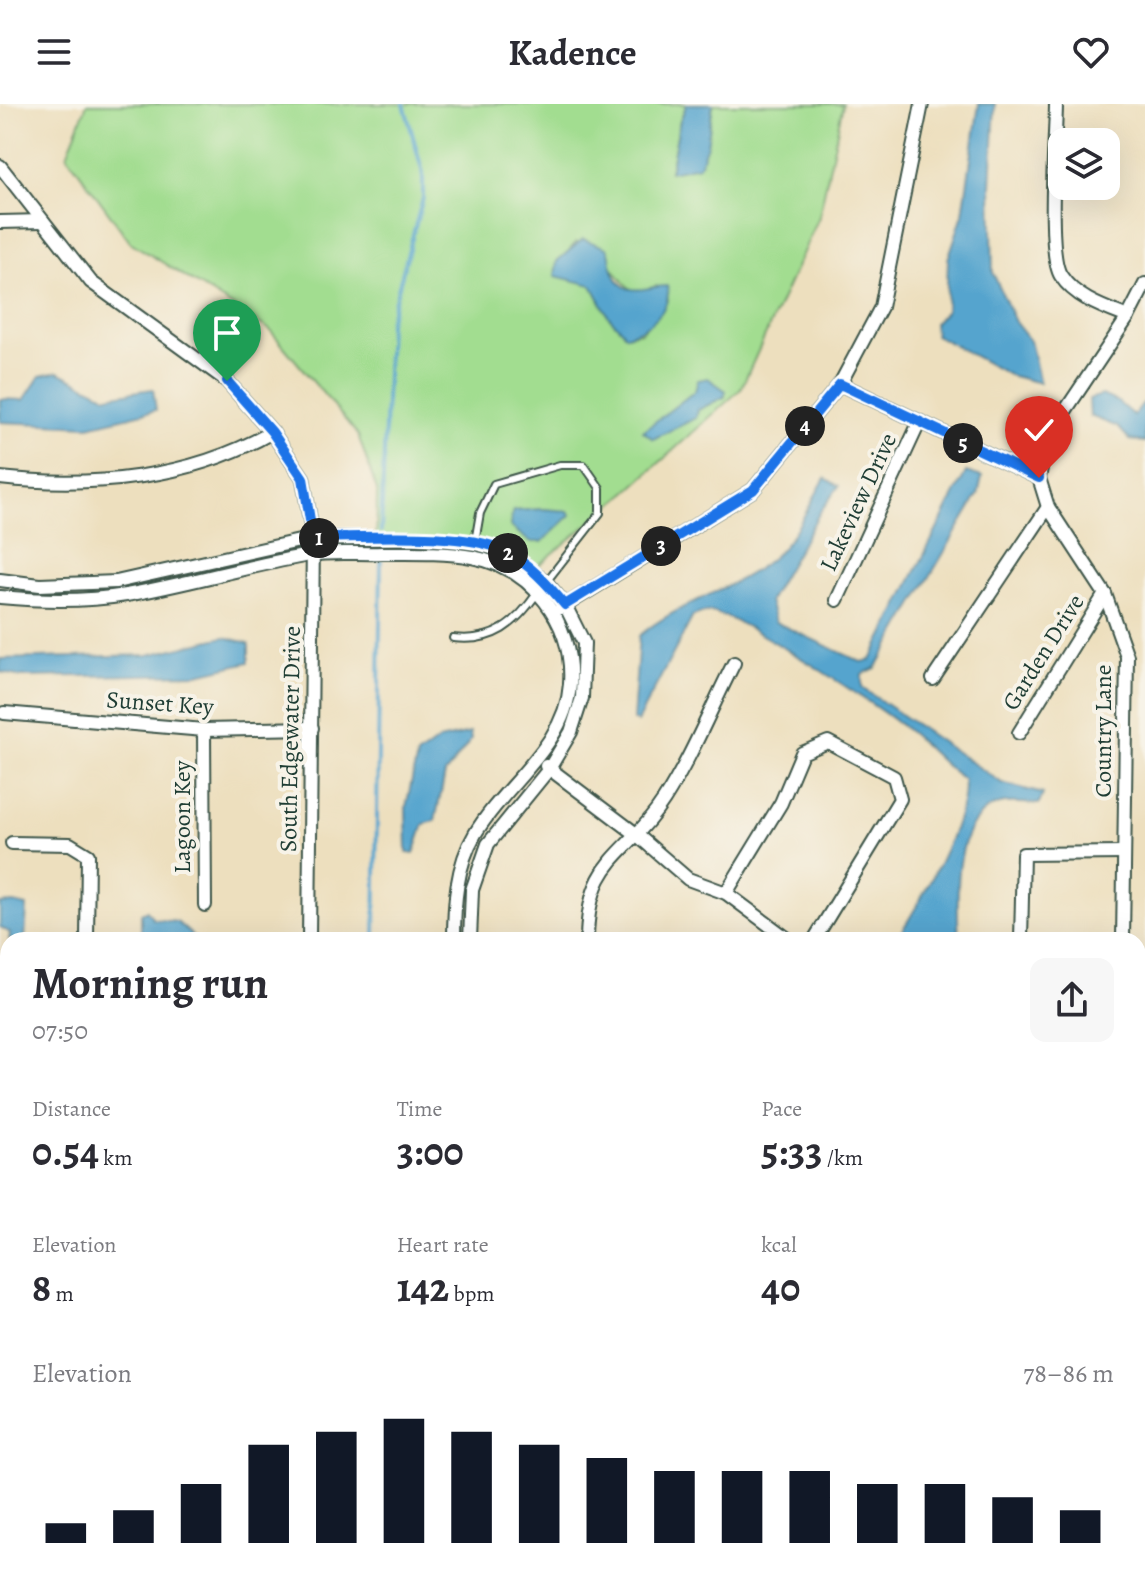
<!DOCTYPE html>
<html lang="en">
<head>
<meta charset="utf-8">
<style>
  :root { --surface:#fff; --page:#f7f7f7; --text:#2b2b33; --muted:#7c7c81; --accent:#111827 }
  body { margin:0; font-family:Alegreya,serif; background:var(--page); color:var(--text); height:100vh; display:flex; flex-direction:column; font-size:30px; white-space:nowrap }
  * { box-sizing:border-box; margin:0 }
  p { font-size:26px; color:var(--muted) }
  .icon { flex:none; width:44px; height:44px; fill:none; stroke:currentColor; stroke-width:2; stroke-linecap:round; stroke-linejoin:round }
  .map { position:relative; flex:1; overflow:hidden }
  .details { position:absolute; left:0px; top:828px; width:1146px; height:648px; display:flex; flex-direction:column; background:var(--surface); border-radius:24px 24px 0 0; box-shadow:0 8px 32px #0002 }
  .details>* { flex:none }
  .fabs { position:absolute; left:1048px; top:24px; display:grid; gap:16px }
  .fabs a { display:grid; place-items:center; width:72px; height:72px; border-radius:16px; background:var(--surface); box-shadow:0 8px 32px #0002; font-size:40px }
  .pin { position:absolute; display:grid; place-items:center; width:68px; height:68px; color:#fff; margin:-82px -34px; border-radius:50% 50% 50% 0; rotate:-45deg; box-shadow:0 0 8px #0007 }
  .pin .icon { rotate:45deg }
  .km { position:absolute; width:40px; height:40px; margin:-20px; border-radius:50%; background:#222; color:#fff; font-size:22px; line-height:40px; text-align:center }
  .round { display:grid; place-items:center; flex:none; width:84px; height:84px; border-radius:16px; background:var(--page) }
  .overview { display:flex; align-items:center; justify-content:space-between; height:136px; padding:0 32px }
  h1 { font-size:44px; font-weight:700; line-height:60px }
  .metrics { display:grid; grid-template-columns:repeat(3,1fr); gap:12px; height:136px; padding:8px 32px }
  .metrics div { display:grid; align-content:center }
  .metrics b { font-size:40px; font-weight:700 }
  .metrics small { font-size:22px; font-weight:400 }
  .metrics p { font-size:22px }
  .chart { height:224px; padding:16px 32px }
  .chart p { display:flex; justify-content:space-between }
  .chart svg { width:100%; height:144px; margin-top:8px; stroke:var(--accent); stroke-width:6 }
  header { display:flex; justify-content:space-between; align-items:center; height:104px; padding:0 32px; background:var(--surface); font-size:36px; font-weight:700 }
  .map>svg:first-child { display:block }
</style>
</head>
<body>
<header><svg class="icon" aria-label="menu" viewBox="0 0 24 24"><path d="M4 6h16M4 12h16M4 18h16"/></svg>Kadence<svg class="icon" aria-label="heart" viewBox="0 0 24 24"><path d="M12 20l-8-8c-3-5 5-10 8-4 3-6 11-1 8 4z"/></svg></header>
<div class="map">
<svg width="1145" height="1476" viewBox="0 0 1145 1476">
  <rect width="100%" height="100%" fill="#f7f3e8"/>
  <filter id="ink" filterUnits="userSpaceOnUse"><feTurbulence type="fractalNoise" baseFrequency=".0125" numOctaves="2"/><feDisplacementMap in="SourceGraphic" scale="16" xChannelSelector="R" yChannelSelector="G"/><feConvolveMatrix kernelMatrix="1 2 1 2 8 2 1 2 1" color-interpolation-filters="sRGB"/></filter>
  <filter id="wash" filterUnits="userSpaceOnUse"><feTurbulence type="fractalNoise" baseFrequency=".006" numOctaves="4" result="noise"/><feDisplacementMap in="SourceGraphic" scale="32" xChannelSelector="R" yChannelSelector="G"/><feGaussianBlur stdDeviation="1.8" result="paint"/><feColorMatrix in="noise" values="0 0 0 0 0 0 0 0 0 0 0 0 0 0 0 0 0 1.4 0 .05"/><feComposite in="paint" operator="in"/></filter>
  <g filter="url(#wash)">
    <rect width="100%" height="100%" fill="#eddfbe"/>
    <path fill="#a2dd90" stroke="#608d62" stroke-width="2" fill-rule="evenodd" d="M87,0H687L680,16L670,67L707,41L713,0H843L819,113L741,285L626,389L529,469L459,444L376,443L377,387L358,331L270,226L130,138L67,51ZM576,138C587,146 601,152 610,161C620,172 623,182 638,189L656,182L668,195L641,228L626,231L609,213L592,181L582,176L568,148ZM695,287L724,293L644,327ZM544,405L561,409L542,438H530L510,421L513,407Z"/>
    <g fill="#54a4ce" stroke="#3a7081" stroke-width="2">
      <path d="M687,0H713L707,41L699,62L670,68L680,16Z"/>
      <path d="M979,0H995L991,82L993,169L1015,218L1030,237L1040,279L1009,271L935,231L934,219L946,207L948,155L963,110Z"/>
      <path d="M583,135L607,144C612,151 609,155 612,163C622,198 644,182 667,182C673,206 647,226 626,231L609,213L592,181L555,172L557,157Z"/>
      <path d="M58,268L107,292L153,285L156,306L89,322L0,318V295L24,296L40,272Z"/>
      <path d="M708,274L726,287L724,293L698,306L696,314L653,335L643,327L695,287L698,276Z"/>
      <path d="M1102,291L1118,298L1134,312L1145,297V338L1130,336L1118,323L1090,312L1089,295Z"/>
      <path d="M966,368L982,373L978,391L876,564L862,570V584L1002,679L1043,690L1039,700C1027,700 1011,697 1000,700C950,713 957,798 959,836H896C917,804 971,711 963,675C943,662 930,645 912,630C882,604 745,514 711,508C705,507 699,510 693,512L637,618L633,616L639,532C680,497 735,486 773,453C796,433 810,399 825,374L839,382L820,408L769,497L775,518L861,558L871,556Z"/>
      <path d="M544,405L568,407L571,411L542,438H530L510,422L513,407Z"/>
      <path d="M224,533L249,539V558L198,570L21,573L0,568V555L148,551Z"/>
      <path d="M470,629L471,636L445,670L435,717L424,720L414,750L407,749L406,703L417,652L439,636Z"/>
      <path d="M14,799L27,802L25,836H9L10,829L0,823V800Z"/>
      <path d="M147,806L153,815L177,818L197,836H141V809Z"/>
    </g>
    <g fill="none" stroke-linecap="round" stroke-linejoin="round">
      <g stroke="#54a4ce" stroke-width="4">
        <path d="M381,427L389,218L423,94V69L404,0"/>
        <path d="M381,442V441"/>
        <path d="M375,836L381,457"/>
        <path d="M387,1468L388,1476"/>
      </g>
    </g>
  </g>
  <g filter="url(#ink)">
    <g fill="none" stroke-linecap="round" stroke-linejoin="round">
      <defs>
        <g id="lane">
          <path d="M475,438L480,409L494,380L560,361H584L600,384V409L546,478"/>
          <path d="M453,534C493,539 516,520 538,488"/>
          <path d="M1089,1476V1468"/>
        </g>
        <g id="street">
          <path d="M1056,0C1056,32 1046,150 1061,172C1075,194 1105,204 1128,213"/>
          <path d="M0,62L91,178L227,277L272,328L303,374L313,434L309,836"/>
          <path d="M0,118L43,117"/>
          <path d="M840,280L1039,374"/>
          <path d="M0,374C92,384 191,375 272,328"/>
          <path d="M0,476L40,481L116,478L313,434H415L475,439L505,447L546,478L565,501L584,539L582,594L571,628L549,665L488,740L472,786L470,836"/>
          <path d="M0,493C42,497 84,498 126,491C188,480 248,462 309,451C332,447 359,450 382,449C412,449 443,448 472,453C533,464 574,519 570,580C566,642 504,680 475,730C456,762 454,801 454,836"/>
          <path d="M837,496L919,319"/>
          <path d="M561,504L753,386L840,280L881,203L922,0"/>
          <path d="M933,575L1048,403"/>
          <path d="M4,609L204,626L312,624"/>
          <path d="M204,626L205,801"/>
          <path d="M1019,629L1105,490"/>
          <path d="M546,662L636,730L688,775L726,789L789,836"/>
          <path d="M12,739L70,740L88,751L87,836"/>
          <path d="M726,789L781,699L802,649L828,638L894,673L900,695L814,836"/>
          <path d="M587,836C588,752 626,755 664,696C691,654 711,604 734,559"/>
          <path d="M1021,836L1023,750L1124,749"/>
          <path d="M1123,836L1127,552L1105,490L1048,403L1039,374L1047,334L1128,213L1145,180"/>
          <path d="M0,925L8,924"/>
          <path d="M0,1086H8"/>
        </g>
        <g id="primary">
          <path d="M0,1185H8"/>
          <path d="M1138,1199H1145"/>
          <path d="M0,1217H8"/>
          <path d="M1138,1228H1145"/>
        </g>
      </defs>
      <use href="#lane" stroke="#3e5549" stroke-width="10"/>
      <use href="#street" stroke="#3e5549" stroke-width="16"/>
      <use href="#primary" stroke="#3e5549" stroke-width="22"/>
      <use href="#lane" stroke="#fff" stroke-width="6"/>
      <use href="#street" stroke="#fff" stroke-width="12"/>
      <use href="#primary" stroke="#fcba8e" stroke-width="18"/>
    </g>
  </g>
  <g fill="none" stroke-linecap="round" stroke-linejoin="round" filter="url(#ink)">
    <defs>
      <path id="route" d="M227,277L272,328L303,374L313,434C362,434 463,426 505,447C529,459 549,482 565,501L753,386L840,280L1039,374"/>
    </defs>
    <use href="#route" stroke="#fff" stroke-width="16"/>
    <use href="#route" stroke="#1a73e8" stroke-width="10"/>
  </g>
  <g text-anchor="middle" dominant-baseline="central" stroke-width="8" stroke-linejoin="round" paint-order="stroke">
    <g font-size="24" fill="#1f3d34" stroke="#f7f3e8">
      <text transform="translate(858 398) rotate(-65)">Lakeview Drive</text>
      <text transform="translate(1043 548) rotate(-58)">Garden Drive</text>
      <text transform="translate(160 599) rotate(4)">Sunset Key</text>
      <text transform="translate(1103 627) rotate(-90)">Country Lane</text>
      <text transform="translate(290 635) rotate(-89)">South Edgewater Drive</text>
      <text transform="translate(182 713) rotate(-90)">Lagoon Key</text>
    </g>
  </g>
</svg>
<div class="fabs">
<a><svg class="icon" aria-label="layers" viewBox="0 0 24 24"><path d="M12 4l9 5-9 5-9-5zM3 14l9 5 9-5"/></svg></a>
</div>
<div class="pin" style="left:227px;top:277px;background:#1e9e55"><svg class="icon" aria-label="arrive" viewBox="0 0 24 24"><path d="M6 21V4h12l-3 4 3 4H6"/></svg></div>
<div class="pin" style="left:1039px;top:374px;background:#d93025"><svg class="icon" aria-label="check" viewBox="0 0 24 24"><path d="M5 12l5 5 9-10"/></svg></div>
<b class="km" style="left:319px;top:434px">1</b>
<b class="km" style="left:508px;top:449px">2</b>
<b class="km" style="left:661px;top:442px">3</b>
<b class="km" style="left:805px;top:322px">4</b>
<b class="km" style="left:963px;top:339px">5</b>
<section class="details">
<div class="overview"><div><h1>Morning run</h1><p>07:50</p></div><a class="round"><svg class="icon" aria-label="share" viewBox="0 0 24 24"><path d="M12 15V3M7 8l5-5 5 5M5 13v7h14v-7"/></svg></a></div>
<div class="metrics">
<div><p>Distance</p><b>0.54<small> km</small></b></div>
<div><p>Time</p><b>3:00</b></div>
<div><p>Pace</p><b>5:33<small> /km</small></b></div>
</div>
<div class="metrics">
<div><p>Elevation</p><b>8<small> m</small></b></div>
<div><p>Heart rate</p><b>142<small> bpm</small></b></div>
<div><p>kcal</p><b>40</b></div>
</div>
<div class="chart"><p><span>Elevation</span>78–86 m</p>
<svg viewBox="0 0 160 44" preserveAspectRatio="none"><path d="M5 44V38M15 44V34M25 44V26M35 44V14M45 44V10M55 44V6M65 44V10M75 44V14M85 44V18M95 44V22M105 44V22M115 44V22M125 44V26M135 44V26M145 44V30M155 44V34"/></svg>
</div>
</section>
</div>
</body>
</html>
